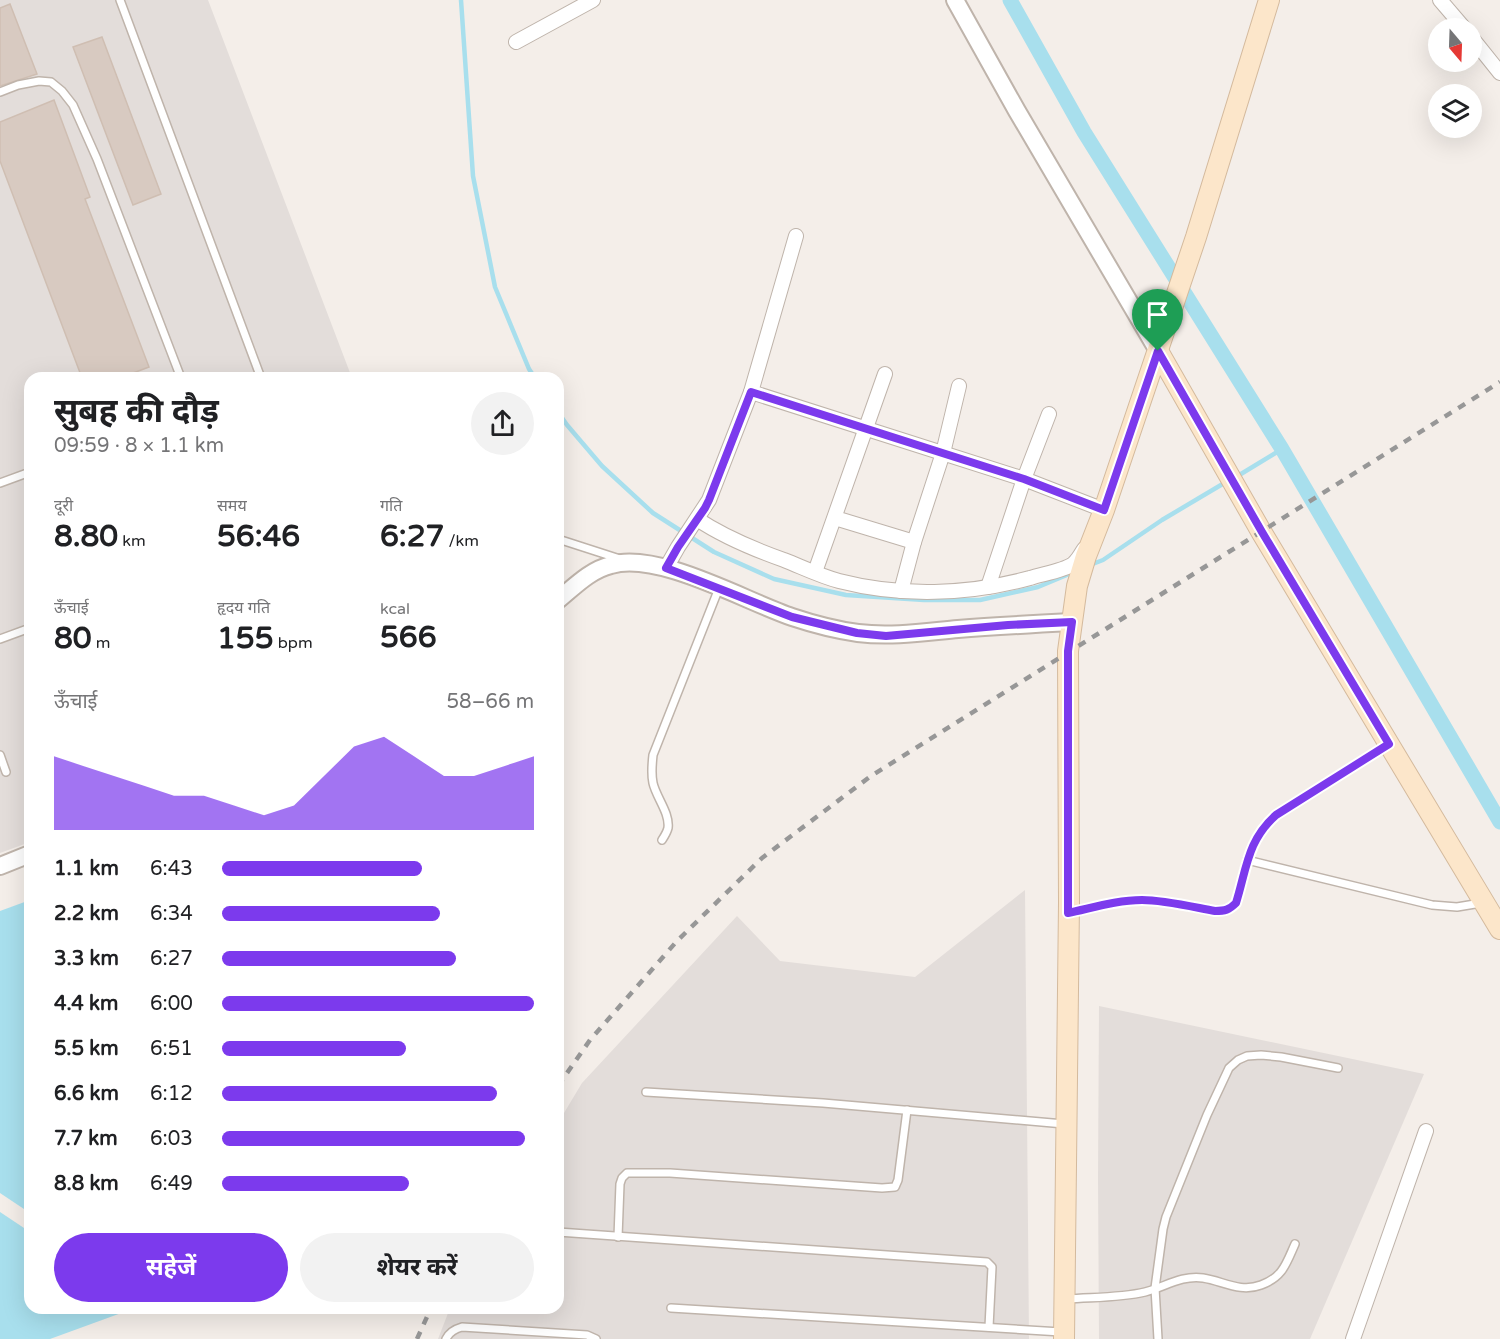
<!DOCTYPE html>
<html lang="hi">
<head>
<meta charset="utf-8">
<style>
  :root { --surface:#fff; --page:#f2f2f2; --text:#202124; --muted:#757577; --accent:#7c3aed }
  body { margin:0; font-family:"Varela Round","Noto Sans Devanagari",sans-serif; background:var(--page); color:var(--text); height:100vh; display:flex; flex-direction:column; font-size:22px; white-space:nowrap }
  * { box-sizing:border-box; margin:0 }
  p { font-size:20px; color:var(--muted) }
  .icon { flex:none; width:33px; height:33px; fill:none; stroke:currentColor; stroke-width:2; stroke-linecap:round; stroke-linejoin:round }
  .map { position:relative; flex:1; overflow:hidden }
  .drawer { position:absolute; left:24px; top:372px; width:540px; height:942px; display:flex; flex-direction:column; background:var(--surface); border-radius:18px; box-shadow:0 6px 24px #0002 }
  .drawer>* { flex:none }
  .needle { width:39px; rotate:161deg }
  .buttons { position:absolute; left:1428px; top:18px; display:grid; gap:12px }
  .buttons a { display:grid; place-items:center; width:54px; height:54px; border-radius:50%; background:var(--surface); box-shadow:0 6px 24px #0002; font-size:30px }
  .pin { position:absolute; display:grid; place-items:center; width:51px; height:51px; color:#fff; margin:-62px -26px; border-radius:50% 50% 50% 0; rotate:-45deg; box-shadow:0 0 6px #0007 }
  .pin .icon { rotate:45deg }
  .round { display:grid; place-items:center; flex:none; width:63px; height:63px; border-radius:32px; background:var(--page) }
  .summary { display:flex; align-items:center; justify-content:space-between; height:102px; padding:0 30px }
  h1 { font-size:33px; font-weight:700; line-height:45px }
  .stats { display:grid; grid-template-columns:repeat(3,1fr); gap:9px; height:102px; padding:6px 30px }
  .stats div { display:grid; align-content:center }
  .stats b { font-size:30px; font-weight:700 }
  .stats small { font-size:16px; font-weight:400 }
  .stats p { font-size:16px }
  .chart { height:168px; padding:12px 30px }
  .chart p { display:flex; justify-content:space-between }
  .chart svg { width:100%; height:108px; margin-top:6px; fill:var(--accent); opacity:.7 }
  .button { display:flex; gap:12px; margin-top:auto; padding:12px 30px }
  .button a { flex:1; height:69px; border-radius:36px; background:var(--accent); color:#fff; font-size:24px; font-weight:700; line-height:69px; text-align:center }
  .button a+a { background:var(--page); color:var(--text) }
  ul { padding:0 30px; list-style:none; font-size:20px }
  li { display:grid; grid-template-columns:96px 72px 1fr; align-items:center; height:45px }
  li i { height:15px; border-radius:8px; background:var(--accent) }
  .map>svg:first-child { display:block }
</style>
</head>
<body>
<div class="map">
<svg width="1500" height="1339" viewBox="0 0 1500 1339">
  <rect width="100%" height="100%" fill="#f4eee9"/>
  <g fill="#e3ddda">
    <path d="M0,0H208L352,378H30V842L0,853Z"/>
    <path d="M1025,890L1029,1339H438L450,1308H558V1123L582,1083L737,916L780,961L915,977Z"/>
    <path d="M1099,1006L1424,1074L1310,1339H1099L1098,1179Z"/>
  </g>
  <g fill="#a8dfed">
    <path d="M30,900V1213L0,1193V911Z"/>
    <path d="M0,1212L30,1232V1308H135L50,1339H0Z"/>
  </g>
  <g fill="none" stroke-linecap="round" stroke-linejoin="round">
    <g stroke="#a8dfed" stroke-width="4.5">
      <path d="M461,0L473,176L495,287L529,369L535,378"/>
      <path d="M558,412L567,425L602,466L653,513L714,552L774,579L846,595L924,600H980L1038,587L1074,572"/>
      <path d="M1236,477L1282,449"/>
      <path d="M1090,565L1103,560L1162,520L1226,482"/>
    </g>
    <path stroke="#a8dfed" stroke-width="15" d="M1010,0L1084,132L1282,449L1500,822"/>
  </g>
  <g fill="#d8cac1" stroke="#cfbeb2" stroke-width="1.5">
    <path d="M10,4L37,74L0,86V8Z"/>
    <path d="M102,37L161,194L133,205L73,47Z"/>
    <path d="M54,100L90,197L85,199L149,367L120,378H82L0,161V122Z"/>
  </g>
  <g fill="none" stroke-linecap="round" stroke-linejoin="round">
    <defs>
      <g id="service">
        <path d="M120,0L261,378"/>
        <path d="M0,92L18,85L39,81L51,82L62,91L73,105L97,159L181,378"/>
        <path d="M0,483L30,472"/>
        <path d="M558,539L620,559"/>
        <path d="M0,639L30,628"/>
        <path d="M0,755L6,772"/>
        <path d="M662,840C664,837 667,832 668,828C670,813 656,797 653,783C651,774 652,764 653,755L719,588"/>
        <path d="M1247,860L1432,905L1457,907L1481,903"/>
        <path d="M1071,912C1093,908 1117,900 1140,900C1162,899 1193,908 1215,911C1225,911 1229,910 1236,903C1246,868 1247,841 1276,815L1387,745"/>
        <path d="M646,1092L823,1103L1064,1124"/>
        <path d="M558,1232L987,1262L992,1267L989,1327"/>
        <path d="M618,1237L620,1184L622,1178L627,1173H670L882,1188L895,1187L898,1180L907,1110"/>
        <path d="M1067,1299C1092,1297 1120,1298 1145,1292C1165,1287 1181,1275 1203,1278C1223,1281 1240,1293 1261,1285C1283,1277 1286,1264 1295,1244"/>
        <path d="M671,1308L1061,1332"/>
        <path d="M446,1339C449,1332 455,1329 462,1327L587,1335L596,1339"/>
        <path d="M1158,1339L1155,1288L1163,1229L1166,1217L1207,1115L1229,1068L1238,1060L1247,1056L1261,1055L1281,1057L1338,1068"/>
      </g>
      <g id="minor">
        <path d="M1440,0L1464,28"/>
        <path d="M1472,38L1500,73"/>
        <path d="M516,42L593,0"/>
        <path d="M751,392L1024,479L1104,510"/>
        <path d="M835,518L914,542"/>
        <path d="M697,519C724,537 753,549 784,560C802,567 820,576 839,581C901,597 968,595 1030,578C1042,574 1063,571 1073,564C1078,560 1081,554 1084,549"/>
        <path d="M666,568L678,547L709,500L751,392L796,236"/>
        <path d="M815,572L885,374"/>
        <path d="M988,587L1024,479L1049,414"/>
        <path d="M901,591L914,542L943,453L959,386"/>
        <path d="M1353,1339L1426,1131"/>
      </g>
      <g id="tertiary">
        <path d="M955,0L1017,111L1158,351"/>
        <path d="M558,600C574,587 590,570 611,565C658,551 745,601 792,617C813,624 836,630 858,633C892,637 925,632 958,629C996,626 1034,624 1072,622"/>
        <path d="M0,866L30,854"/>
      </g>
      <g id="secondary">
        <path d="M1158,351L1262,533L1500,929"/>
        <path d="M1064,1339L1069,903L1068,651L1077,586L1086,556L1104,510L1196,237L1269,0"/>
      </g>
    </defs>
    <use href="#service" stroke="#bfb4ab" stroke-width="10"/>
    <use href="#minor" stroke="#bfb4ab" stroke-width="16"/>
    <use href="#tertiary" stroke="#bfb4ab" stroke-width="20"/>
    <use href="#secondary" stroke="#d4ba9d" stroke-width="22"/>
    <use href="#service" stroke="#fff" stroke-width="7"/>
    <use href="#minor" stroke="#fff" stroke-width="14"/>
    <use href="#tertiary" stroke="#fff" stroke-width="16"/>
    <use href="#secondary" stroke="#fce6ca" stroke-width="20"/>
    <g stroke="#979797" stroke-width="4.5" stroke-dasharray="8 8" stroke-linecap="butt">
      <path d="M558,1086L590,1040L677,941L762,858L871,776L1500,382"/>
      <path d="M417,1339L431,1308"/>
    </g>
  </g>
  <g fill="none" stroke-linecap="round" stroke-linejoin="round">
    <defs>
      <path id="route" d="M1158,351L1262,532L1389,744L1276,815C1247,841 1247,868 1236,903C1229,910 1225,911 1215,911C1193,907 1164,900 1142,900C1117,900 1092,908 1068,913V651L1072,622L1008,625L886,636L857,633L792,617L666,568L678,547L705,508L709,500L751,392L1024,479L1104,510Z"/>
    </defs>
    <use href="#route" stroke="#fff" stroke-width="12"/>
    <use href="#route" stroke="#7c3aed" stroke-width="8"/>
  </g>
</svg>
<div class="buttons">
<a><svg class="needle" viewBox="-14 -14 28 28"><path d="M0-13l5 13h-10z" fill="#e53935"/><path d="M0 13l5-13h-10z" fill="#757577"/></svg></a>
<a><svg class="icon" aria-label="layers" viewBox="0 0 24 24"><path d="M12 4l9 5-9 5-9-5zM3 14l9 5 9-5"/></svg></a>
</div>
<div class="pin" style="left:1158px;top:351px;background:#1e9e55"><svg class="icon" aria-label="arrive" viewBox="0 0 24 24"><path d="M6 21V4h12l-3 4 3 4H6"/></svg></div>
<section class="drawer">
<div class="summary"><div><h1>सुबह की दौड़</h1><p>09:59 · 8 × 1.1 km</p></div><a class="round"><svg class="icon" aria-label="share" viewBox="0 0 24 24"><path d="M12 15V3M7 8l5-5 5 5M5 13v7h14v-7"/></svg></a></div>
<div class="stats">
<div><p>दूरी</p><b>8.80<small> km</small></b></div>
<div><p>समय</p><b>56:46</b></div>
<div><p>गति</p><b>6:27<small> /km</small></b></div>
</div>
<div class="stats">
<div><p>ऊँचाई</p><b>80<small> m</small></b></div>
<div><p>हृदय गति</p><b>155<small> bpm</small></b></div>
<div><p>kcal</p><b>566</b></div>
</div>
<div class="chart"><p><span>ऊँचाई</span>58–66 m</p>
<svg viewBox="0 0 160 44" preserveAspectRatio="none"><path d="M0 44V14L10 18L20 22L30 26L40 30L50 30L60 34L70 38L80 34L90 22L100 10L110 6L120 14L130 22L140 22L150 18L160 14V44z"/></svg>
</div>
<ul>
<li><b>1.1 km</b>6:43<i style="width:64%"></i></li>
<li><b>2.2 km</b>6:34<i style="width:70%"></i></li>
<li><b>3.3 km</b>6:27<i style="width:75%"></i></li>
<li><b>4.4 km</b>6:00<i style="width:100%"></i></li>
<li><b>5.5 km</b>6:51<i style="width:59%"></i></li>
<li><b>6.6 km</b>6:12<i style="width:88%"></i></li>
<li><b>7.7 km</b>6:03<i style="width:97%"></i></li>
<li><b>8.8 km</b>6:49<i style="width:60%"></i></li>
</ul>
<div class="button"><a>सहेजें</a><a>शेयर करें</a></div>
</section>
</div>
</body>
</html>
